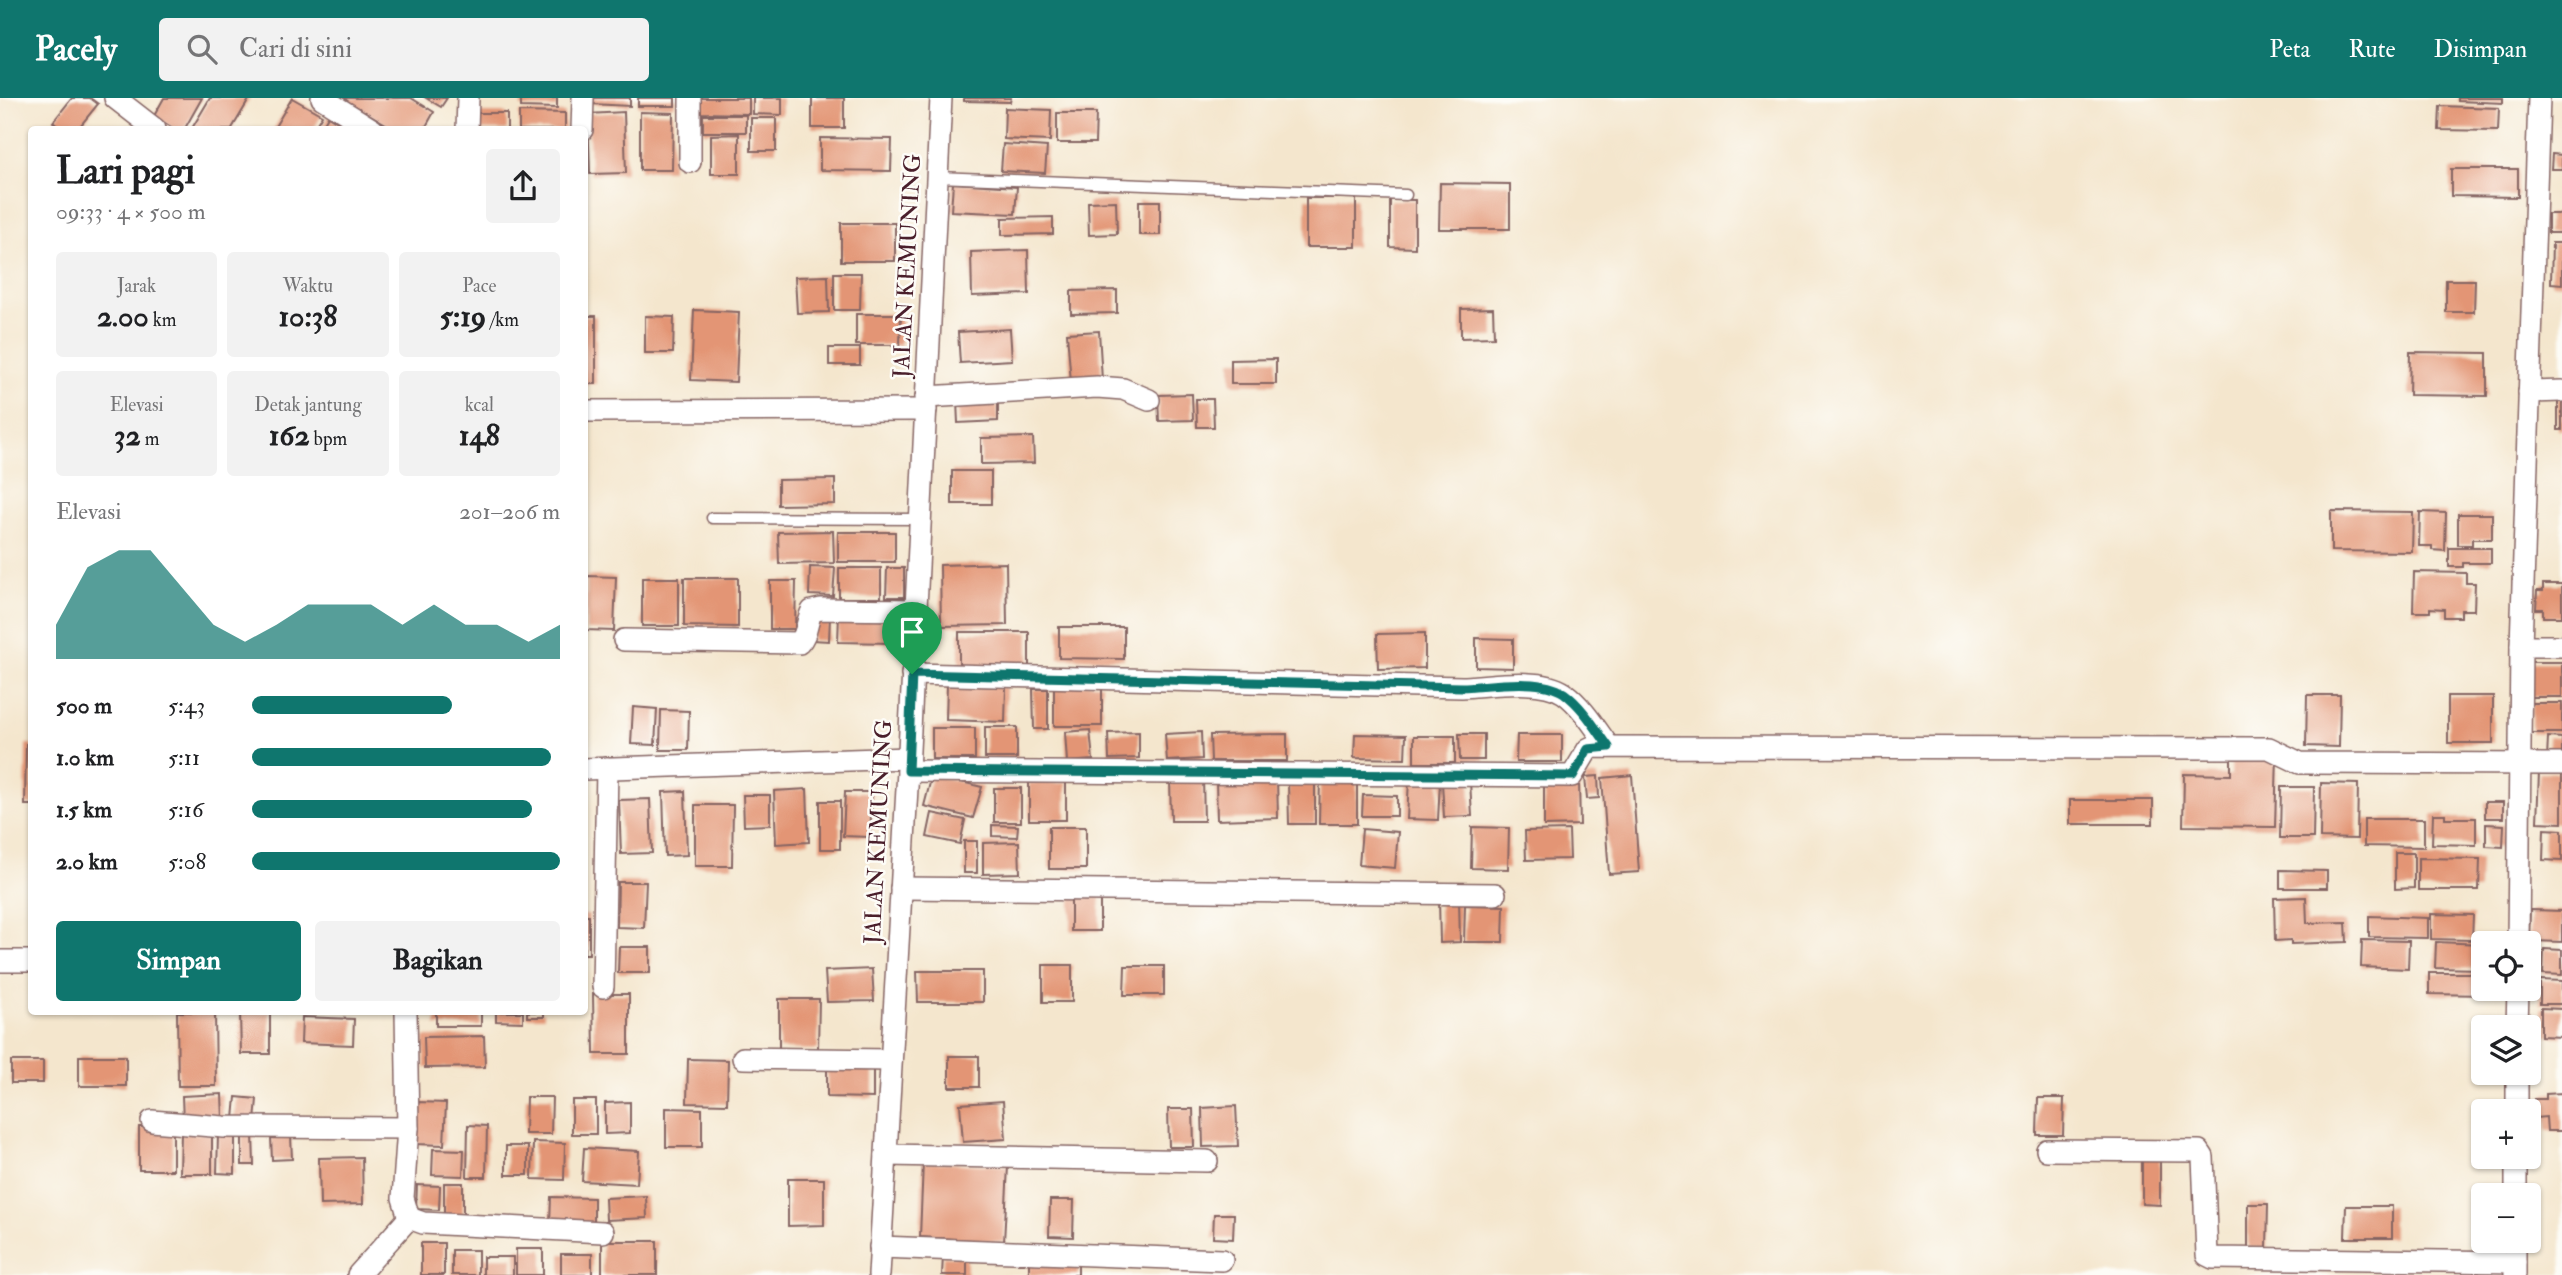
<!DOCTYPE html>
<html lang="id">
<head>
<meta charset="utf-8">
<style>
  :root { --surface:#fff; --page:#f2f2f2; --text:#202124; --muted:#757577; --accent:#0f766e }
  body { margin:0; font-family:"IM FELL Double Pica",serif; background:var(--page); color:var(--text); height:100vh; display:flex; flex-direction:column; font-size:26px; white-space:nowrap }
  * { box-sizing:border-box; margin:0 }
  p { font-size:23px; color:var(--muted) }
  .icon { flex:none; width:38px; height:38px; fill:none; stroke:currentColor; stroke-width:2; stroke-linecap:round; stroke-linejoin:round }
  .map { position:relative; flex:1; overflow:hidden }
  .side { position:absolute; left:28px; top:28px; width:560px; height:889px; display:flex; flex-direction:column; background:var(--surface); border-radius:7px; box-shadow:0 2px 5px #0004 }
  .side>* { flex:none }
  .controls { position:absolute; left:2471px; top:833px; display:grid; gap:14px }
  .controls a { display:grid; place-items:center; width:70px; height:70px; border-radius:7px; background:var(--surface); box-shadow:0 2px 5px #0004; font-size:35px }
  .pin { position:absolute; display:grid; place-items:center; width:60px; height:60px; color:#fff; margin:-72px -30px; border-radius:50% 50% 50% 0; rotate:-45deg; box-shadow:0 0 7px #0007 }
  .pin .icon { rotate:45deg }
  .round { display:grid; place-items:center; flex:none; width:74px; height:74px; border-radius:7px; background:var(--page) }
  .summary { display:flex; align-items:center; justify-content:space-between; height:119px; padding:0 28px }
  h1 { font-size:38px; font-weight:700; line-height:52px }
  .stats { display:grid; grid-template-columns:repeat(3,1fr); gap:10px; height:119px; padding:7px 28px }
  .stats div { display:grid; align-content:center; border-radius:7px; background:var(--page); text-align:center }
  .stats b { font-size:30px; font-weight:700 }
  .stats small { font-size:19px; font-weight:400 }
  .stats p { font-size:19px }
  .chart { height:196px; padding:14px 28px }
  .chart p { display:flex; justify-content:space-between }
  .chart svg { width:100%; height:126px; margin-top:7px; fill:var(--accent); opacity:.7 }
  .button { display:flex; gap:14px; margin-top:auto; padding:14px 28px }
  .button a { flex:1; height:80px; border-radius:7px; background:var(--accent); color:#fff; font-size:28px; font-weight:700; line-height:80px; text-align:center }
  .button a+a { background:var(--page); color:var(--text) }
  ul { padding:0 28px; list-style:none; font-size:23px }
  li { display:grid; grid-template-columns:112px 84px 1fr; align-items:center; height:52px }
  li i { height:18px; border-radius:9px; background:var(--accent) }
  header { display:flex; align-items:center; gap:42px; box-sizing:border-box; height:98px; padding:0 35px; background:var(--accent); color:#fff }
  header strong { font-size:33px }
  nav { display:flex; gap:38px; margin-inline-start:auto; font-size:24px }
  .search { width:490px; height:63px; background:var(--page); display:flex; align-items:center; gap:18px; box-sizing:border-box; padding:0 24px; border-radius:7px; color:var(--muted); font-size:26px }
  .map>svg:first-child { display:block }
</style>
</head>
<body>
<header>
<strong>Pacely</strong>
<div class="search"><svg class="icon" aria-label="search" viewBox="0 0 24 24"><circle cx="10" cy="10" r="6"/><path d="M15 15l6 6"/></svg>Cari di sini</div>
<nav><a>Peta</a><a>Rute</a><a>Disimpan</a></nav>
</header>
<div class="map">
<svg width="2562" height="1177" viewBox="0 0 2562 1177">
  <rect width="100%" height="100%" fill="#fdfcf7"/>
  <filter id="ink" filterUnits="userSpaceOnUse"><feTurbulence type="fractalNoise" baseFrequency=".0143" numOctaves="2"/><feDisplacementMap in="SourceGraphic" scale="14" xChannelSelector="R" yChannelSelector="G"/><feConvolveMatrix kernelMatrix="1 2 1 2 8 2 1 2 1" color-interpolation-filters="sRGB"/></filter>
  <filter id="wash" filterUnits="userSpaceOnUse"><feTurbulence type="fractalNoise" baseFrequency=".00686" numOctaves="4" result="noise"/><feDisplacementMap in="SourceGraphic" scale="28" xChannelSelector="R" yChannelSelector="G"/><feGaussianBlur stdDeviation="1.57" result="paint"/><feColorMatrix in="noise" values="0 0 0 0 0 0 0 0 0 0 0 0 0 0 0 0 0 1.4 0 .05"/><feComposite in="paint" operator="in"/></filter>
  <g filter="url(#wash)">
    <rect width="100%" height="100%" fill="#f4e6cd"/>
    <g id="blocks">
      <g fill="#e39575">
        <path d="M72,0H90L98,6L77,32H62L53,24Z"/>
        <path d="M164,0H202L184,32H176L154,18Z"/>
        <path d="M210,0H250L231,32H191Z"/>
        <path d="M292,0L322,17L313,32H273Z"/>
        <path d="M342,0H411L434,14L424,32H396Z"/>
        <path d="M426,0H447L441,9Z"/>
        <path d="M521,0H557V10L521,9Z"/>
        <path d="M591,0H630V8L591,6Z"/>
        <rect x="638" y="0" width="37" height="8"/>
        <path d="M700,0H749V16L700,15Z"/>
        <path d="M753,0H782V17L753,16Z"/>
        <rect x="812" y="0" width="32" height="30"/>
        <path d="M964,0H1011L1010,4L964,3Z"/>
        <path d="M2458,0H2503V5L2458,3Z"/>
        <path d="M2440,8L2499,10L2498,33L2439,32Z"/>
        <path d="M1005,10L1051,12L1050,43L1004,41Z"/>
        <path d="M519,14L565,15V32H519Z"/>
        <path d="M624,14L626,75L590,76L588,16Z"/>
        <path d="M640,14L673,15L672,72H640Z"/>
        <rect x="476" y="15" width="31" height="17"/>
        <path d="M1057,15H1096L1095,45H1057Z"/>
        <rect x="703" y="17" width="43" height="17"/>
        <path d="M328,18L350,32H320Z"/>
        <rect x="751" y="20" width="25" height="33"/>
        <path d="M739,36V76H711V37Z"/>
        <path d="M820,40L892,41L891,73L820,72Z"/>
        <path d="M1003,46L1047,49L1045,75L1001,73Z"/>
        <path d="M2552,56L2562,57V71H2551Z"/>
        <path d="M2451,71H2518V99L2451,98Z"/>
        <path d="M953,85L1017,89L1015,116L951,113Z"/>
        <path d="M1440,85L1510,86V131H1439Z"/>
        <rect x="1306" y="100" width="50" height="49"/>
        <path d="M1390,102H1415V150L1390,149Z"/>
        <path d="M1116,103L1117,136L1089,137L1088,104Z"/>
        <rect x="1139" y="103" width="21" height="34"/>
        <rect x="2548" y="116" width="14" height="19"/>
        <path d="M1053,119V136L1002,137V120Z"/>
        <rect x="841" y="125" width="54" height="38"/>
        <path d="M2552,145H2562V186L2551,185Z"/>
        <path d="M1028,152L1029,196L972,198L971,154Z"/>
        <path d="M834,175H861L860,212H834Z"/>
        <path d="M828,178L829,214L797,215L795,179Z"/>
        <path d="M2446,182H2475L2474,214H2446Z"/>
        <path d="M1117,192V215L1071,216V193Z"/>
        <path d="M1493,210L1494,239L1461,240V211Z"/>
        <path d="M694,212L739,214L736,284L691,282Z"/>
        <path d="M856,216H901L900,247H856Z"/>
        <rect x="584" y="218" width="12" height="68"/>
        <path d="M645,218L674,219L673,255H645Z"/>
        <path d="M1010,231L1012,262L960,265L958,234Z"/>
        <path d="M1099,233L1102,282L1071,284L1067,235Z"/>
        <rect x="829" y="250" width="31" height="17"/>
        <path d="M2410,254L2487,255V298L2409,297Z"/>
        <path d="M1276,261V286H1231V262Z"/>
        <path d="M1192,296L1193,322L1159,323L1158,297Z"/>
        <rect x="2558" y="300" width="4" height="32"/>
        <path d="M998,301V323L958,325L957,303Z"/>
        <path d="M1196,301H1213L1214,329H1197Z"/>
        <path d="M1033,339L1034,365L981,366V340Z"/>
        <rect x="952" y="373" width="39" height="33"/>
        <path d="M835,381V406L778,407V382Z"/>
        <path d="M2331,413L2413,414L2412,454L2331,453Z"/>
        <path d="M2420,414L2446,415L2445,453L2432,452V448H2419Z"/>
        <path d="M2458,416H2492V441H2472V447H2458Z"/>
        <path d="M833,433L834,465L779,466L778,434Z"/>
        <rect x="838" y="434" width="57" height="30"/>
        <path d="M2449,450H2491V465H2463V469H2449Z"/>
        <path d="M1006,465L1007,527L941,528L940,467Z"/>
        <path d="M810,469L835,470L833,498L809,497Z"/>
        <rect x="839" y="470" width="42" height="30"/>
        <path d="M887,470H904V499H886Z"/>
        <path d="M2414,474L2466,475V485H2475L2474,512H2461V519H2444V511L2430,510V514H2413Z"/>
        <path d="M587,478L616,479L614,533L586,532Z"/>
        <rect x="642" y="480" width="37" height="48"/>
        <path d="M684,480H738V529L684,528Z"/>
        <path d="M770,483H796L795,531H770Z"/>
        <path d="M2543,486H2562V519H2543V511H2536L2537,493H2543Z"/>
        <path d="M839,516L893,517V545L838,544Z"/>
        <path d="M813,517L830,518L829,543L812,542Z"/>
        <path d="M1059,529H1124V561L1059,560Z"/>
        <rect x="959" y="534" width="70" height="36"/>
        <path d="M1425,535V570L1378,571L1377,536Z"/>
        <path d="M1476,540L1513,541V570L1476,569Z"/>
        <path d="M2529,564H2562V599H2528Z"/>
        <rect x="1054" y="586" width="48" height="42"/>
        <path d="M947,587L1006,589L1005,624L946,622Z"/>
        <path d="M1033,591H1048V631H1034Z"/>
        <path d="M2307,597H2340L2339,649L2306,648Z"/>
        <rect x="2448" y="598" width="45" height="47"/>
        <rect x="2531" y="605" width="31" height="30"/>
        <path d="M633,609L657,611L655,647L631,646Z"/>
        <path d="M661,612L689,613L688,652H660Z"/>
        <rect x="985" y="629" width="32" height="31"/>
        <rect x="932" y="630" width="43" height="31"/>
        <path d="M1090,632L1093,662L1067,664L1065,634Z"/>
        <path d="M1139,634V660L1109,661L1108,635Z"/>
        <path d="M1201,634L1202,661L1167,663L1165,636Z"/>
        <path d="M1287,636V663H1211L1210,637Z"/>
        <path d="M1355,636L1406,637L1405,661L1354,660Z"/>
        <path d="M1459,636H1484V662H1460Z"/>
        <path d="M1517,637H1562V664H1516Z"/>
        <rect x="1414" y="638" width="41" height="27"/>
        <path d="M2548,639L2562,640V662H2547Z"/>
        <path d="M26,646H32V707H25Z"/>
        <path d="M2231,656H2277L2275,729L2183,728L2184,676L2231,677Z"/>
        <path d="M2539,674L2562,675V725L2537,724Z"/>
        <path d="M932,677L982,689L973,720L924,708Z"/>
        <path d="M1632,677L1639,774L1609,776L1602,680Z"/>
        <path d="M1320,678L1357,679V726H1319Z"/>
        <path d="M1598,678L1599,700L1587,701L1585,679Z"/>
        <path d="M1170,680H1203L1204,723H1171Z"/>
        <path d="M1277,680L1278,720L1217,722L1216,681Z"/>
        <path d="M1315,681V726H1289L1288,682Z"/>
        <path d="M1409,681L1440,683L1438,722L1407,721Z"/>
        <path d="M1470,683L1472,718L1444,719L1442,684Z"/>
        <path d="M1579,684L1580,727L1544,728V685Z"/>
        <rect x="1029" y="685" width="37" height="37"/>
        <path d="M2321,685L2358,686L2357,741L2320,740Z"/>
        <path d="M2281,689H2314L2313,740H2280Z"/>
        <rect x="994" y="690" width="27" height="34"/>
        <path d="M807,691L809,744L776,746L774,693Z"/>
        <path d="M685,693L687,757L665,758L663,694Z"/>
        <path d="M845,694H872L870,739L843,738Z"/>
        <path d="M743,697H770V727L744,728Z"/>
        <path d="M1363,697L1397,698V718H1362Z"/>
        <path d="M650,701L652,755L621,756L619,702Z"/>
        <rect x="2070" y="702" width="83" height="24"/>
        <rect x="820" y="703" width="20" height="48"/>
        <rect x="2485" y="704" width="18" height="16"/>
        <path d="M695,707H733L732,768H695Z"/>
        <path d="M932,715L965,722L960,746L927,739Z"/>
        <path d="M2433,716H2445V720H2476V747L2432,746Z"/>
        <path d="M2364,721H2424V749L2364,748Z"/>
        <path d="M2486,726L2504,727L2503,749L2486,748Z"/>
        <path d="M992,727L1018,728L1017,739L992,738Z"/>
        <rect x="1049" y="729" width="37" height="42"/>
        <path d="M1472,729L1509,730L1508,771L1471,770Z"/>
        <path d="M1362,731L1398,734L1395,770L1359,767Z"/>
        <path d="M2544,731L2562,732V763L2543,762Z"/>
        <path d="M1569,732L1570,761L1526,762L1525,733Z"/>
        <rect x="964" y="743" width="13" height="32"/>
        <path d="M1019,744L1020,775L983,776V745Z"/>
        <path d="M2395,755H2414V790L2395,791Z"/>
        <path d="M2418,760L2480,761L2479,792H2418Z"/>
        <path d="M2280,772L2327,773V790H2280Z"/>
        <path d="M618,784H646L644,830L617,829Z"/>
        <rect x="1071" y="799" width="29" height="34"/>
        <path d="M2306,799L2307,825L2346,824L2347,844L2291,846V842L2275,843L2274,800Z"/>
        <path d="M1439,801H1459L1460,844L1440,845Z"/>
        <path d="M1465,807L1504,808L1503,844H1464Z"/>
        <path d="M2530,812L2562,813V844L2529,843Z"/>
        <path d="M2431,816L2473,817L2472,842L2431,841Z"/>
        <rect x="584" y="817" width="5" height="39"/>
        <path d="M2369,818L2428,820V840L2369,839Z"/>
        <path d="M2362,842L2409,843L2408,871L2361,869Z"/>
        <path d="M2436,844L2482,846L2481,871L2435,870Z"/>
        <path d="M619,849H650V875H618Z"/>
        <path d="M2544,851L2562,852V877L2543,876Z"/>
        <rect x="1043" y="867" width="29" height="37"/>
        <path d="M1125,868H1164V897H1124Z"/>
        <path d="M872,871L874,903L827,904L825,873Z"/>
        <path d="M917,873H983V904H918Z"/>
        <path d="M2429,875H2483V891H2487V897L2429,896Z"/>
        <path d="M2540,882L2562,883V906H2540Z"/>
        <path d="M593,896H629V956H594Z"/>
        <path d="M779,901H819L818,952L779,951Z"/>
        <path d="M2541,910L2562,911V939L2541,938Z"/>
        <path d="M177,914H215L216,988H178Z"/>
        <path d="M240,914H270V956H241Z"/>
        <rect x="436" y="914" width="45" height="14"/>
        <path d="M496,914H523V924L496,923Z"/>
        <rect x="527" y="914" width="17" height="5"/>
        <path d="M302,919L354,921L353,947L301,945Z"/>
        <path d="M484,938L485,969L425,970L424,939Z"/>
        <rect x="79" y="958" width="47" height="30"/>
        <rect x="949" y="958" width="30" height="31"/>
        <path d="M688,961L728,962L727,1006L687,1005Z"/>
        <rect x="11" y="963" width="32" height="22"/>
        <path d="M827,966H873V1000L827,999Z"/>
        <path d="M2562,995V1033H2547L2546,1019L2535,1020L2534,1001H2546V996Z"/>
        <path d="M222,996L223,1021L183,1022L182,998Z"/>
        <path d="M236,999L257,1001L255,1023L234,1021Z"/>
        <path d="M526,999H552L551,1036H525Z"/>
        <path d="M2038,1000H2064L2063,1037H2037Z"/>
        <rect x="572" y="1002" width="24" height="34"/>
        <path d="M1003,1003L1006,1041L963,1044L960,1006Z"/>
        <path d="M417,1004L446,1005L444,1047L415,1046Z"/>
        <path d="M630,1004V1035L605,1036V1005Z"/>
        <path d="M1236,1008L1238,1048L1203,1049L1202,1010Z"/>
        <path d="M666,1010L702,1011V1049H666Z"/>
        <path d="M1168,1011H1193L1194,1049H1169Z"/>
        <path d="M468,1027L487,1028L486,1079H467Z"/>
        <rect x="139" y="1029" width="34" height="43"/>
        <path d="M181,1035L212,1036V1076H180Z"/>
        <path d="M218,1036H235V1076L217,1075Z"/>
        <path d="M242,1036H253L254,1067H242Z"/>
        <path d="M291,1038L292,1061L272,1062L271,1039Z"/>
        <path d="M533,1044L565,1045L564,1082L532,1081Z"/>
        <rect x="506" y="1048" width="22" height="29"/>
        <path d="M584,1050L639,1053L637,1086L582,1083Z"/>
        <path d="M433,1051L464,1052L463,1078L432,1077Z"/>
        <path d="M362,1059L363,1106L320,1107L319,1060Z"/>
        <path d="M2142,1059H2160V1107L2142,1106Z"/>
        <path d="M923,1064L1008,1068L1004,1144L920,1139Z"/>
        <path d="M788,1081H824V1127L788,1128Z"/>
        <rect x="444" y="1085" width="19" height="35"/>
        <path d="M417,1087L440,1088L439,1112L416,1111Z"/>
        <path d="M646,1098L647,1120L606,1122L605,1100Z"/>
        <path d="M551,1099L594,1100V1126L550,1125Z"/>
        <path d="M1050,1102H1074L1073,1139L1049,1138Z"/>
        <path d="M2248,1106H2268L2267,1150H2248Z"/>
        <path d="M2346,1108H2392V1140H2345Z"/>
        <path d="M1214,1116H1234L1233,1141L1213,1140Z"/>
        <rect x="602" y="1143" width="55" height="34"/>
        <rect x="421" y="1145" width="23" height="32"/>
        <rect x="516" y="1151" width="27" height="26"/>
        <rect x="452" y="1152" width="26" height="25"/>
        <rect x="561" y="1156" width="31" height="21"/>
        <path d="M943,1158H967V1177H942Z"/>
        <rect x="483" y="1159" width="30" height="18"/>
        <rect x="1029" y="1161" width="49" height="16"/>
      </g>
    </g>
  </g>
  <g filter="url(#ink)">
    <use href="#blocks" fill-opacity="0" stroke="#866564" stroke-width="2"/>
    <g fill="none" stroke-linecap="round" stroke-linejoin="round">
      <defs>
        <g id="service">
          <path d="M937,79L1406,97"/>
          <path d="M712,420L920,421"/>
        </g>
        <g id="minor">
          <path d="M115,0L155,31"/>
          <path d="M322,0L373,32"/>
          <path d="M467,32L468,0"/>
          <path d="M582,32L583,0"/>
          <path d="M690,64V0"/>
          <path d="M2529,294L2562,293"/>
          <path d="M926,299L1097,289L1123,291L1149,302"/>
          <path d="M584,313L926,312"/>
          <path d="M624,542L799,545C808,536 806,524 812,513L821,511L916,512"/>
          <path d="M2521,548H2562"/>
          <path d="M912,576L1462,589C1489,588 1540,579 1564,595C1582,608 1596,631 1609,649"/>
          <path d="M584,671L908,660"/>
          <path d="M908,673L1572,678L1588,651L1592,649L2269,650L2300,665L2562,666"/>
          <path d="M901,790L1495,796"/>
          <path d="M2518,845L2521,548L2539,0"/>
          <path d="M0,863H32"/>
          <path d="M603,889L607,670"/>
          <path d="M406,914L408,1030L403,1100L409,1120"/>
          <path d="M2517,929L2518,891"/>
          <path d="M743,960L891,962"/>
          <path d="M2517,1013V975"/>
          <path d="M152,1023L224,1029L408,1030"/>
          <path d="M2047,1052L2199,1053L2203,1059L2207,1157L2213,1160L2515,1164"/>
          <path d="M886,1057L1207,1063"/>
          <path d="M2516,1097V1059"/>
          <path d="M409,1120L423,1125L603,1134"/>
          <path d="M880,1149L1222,1162"/>
          <path d="M358,1177L409,1120"/>
          <path d="M879,1177L908,673L941,0"/>
          <path d="M2515,1177V1143"/>
        </g>
      </defs>
      <use href="#service" stroke="#866564" stroke-width="13"/>
      <use href="#minor" stroke="#866564" stroke-width="24"/>
      <use href="#service" stroke="#fff" stroke-width="10"/>
      <use href="#minor" stroke="#fff" stroke-width="21"/>
    </g>
  </g>
  <g fill="none" stroke-linecap="round" stroke-linejoin="round" filter="url(#ink)">
    <defs>
      <path id="route" d="M912,576L1462,589C1489,588 1540,579 1564,595C1582,608 1596,631 1609,649L1588,651L1573,678L908,673Z"/>
    </defs>
    <use href="#route" stroke="#fff" stroke-width="14"/>
    <use href="#route" stroke="#0f766e" stroke-width="9"/>
  </g>
  <g text-anchor="middle" dominant-baseline="central" stroke-width="5" stroke-linejoin="round" paint-order="stroke">
    <g font-size="23" fill="#4a1f2b" stroke="#fdfcf7">
      <text transform="translate(907 168) rotate(-87)">JALAN KEMUNING</text>
      <text transform="translate(878 734) rotate(-87)">JALAN KEMUNING</text>
    </g>
  </g>
</svg>
<div class="controls">
<a><svg class="icon" aria-label="locate" viewBox="0 0 24 24"><circle cx="12" cy="12" r="6"/><path d="M12 2v4M12 18v4M2 12h4M18 12h4"/></svg></a>
<a><svg class="icon" aria-label="layers" viewBox="0 0 24 24"><path d="M12 4l9 5-9 5-9-5zM3 14l9 5 9-5"/></svg></a>
<a>+</a>
<a>−</a>
</div>
<div class="pin" style="left:912px;top:576px;background:#1e9e55"><svg class="icon" aria-label="arrive" viewBox="0 0 24 24"><path d="M6 21V4h12l-3 4 3 4H6"/></svg></div>
<section class="side">
<div class="summary"><div><h1>Lari pagi</h1><p>09:33 · 4 × 500 m</p></div><a class="round"><svg class="icon" aria-label="share" viewBox="0 0 24 24"><path d="M12 15V3M7 8l5-5 5 5M5 13v7h14v-7"/></svg></a></div>
<div class="stats">
<div><p>Jarak</p><b>2.00<small> km</small></b></div>
<div><p>Waktu</p><b>10:38</b></div>
<div><p>Pace</p><b>5:19<small> /km</small></b></div>
</div>
<div class="stats">
<div><p>Elevasi</p><b>32<small> m</small></b></div>
<div><p>Detak jantung</p><b>162<small> bpm</small></b></div>
<div><p>kcal</p><b>148</b></div>
</div>
<div class="chart"><p><span>Elevasi</span>201–206 m</p>
<svg viewBox="0 0 160 44" preserveAspectRatio="none"><path d="M0 44V32L10 12L20 6L30 6L40 19L50 32L60 38L70 32L80 25L90 25L100 25L110 32L120 25L130 32L140 32L150 38L160 32V44z"/></svg>
</div>
<ul>
<li><b>500 m</b>5:43<i style="width:65%"></i></li>
<li><b>1.0 km</b>5:11<i style="width:97%"></i></li>
<li><b>1.5 km</b>5:16<i style="width:91%"></i></li>
<li><b>2.0 km</b>5:08<i style="width:100%"></i></li>
</ul>
<div class="button"><a>Simpan</a><a>Bagikan</a></div>
</section>
</div>
</body>
</html>
